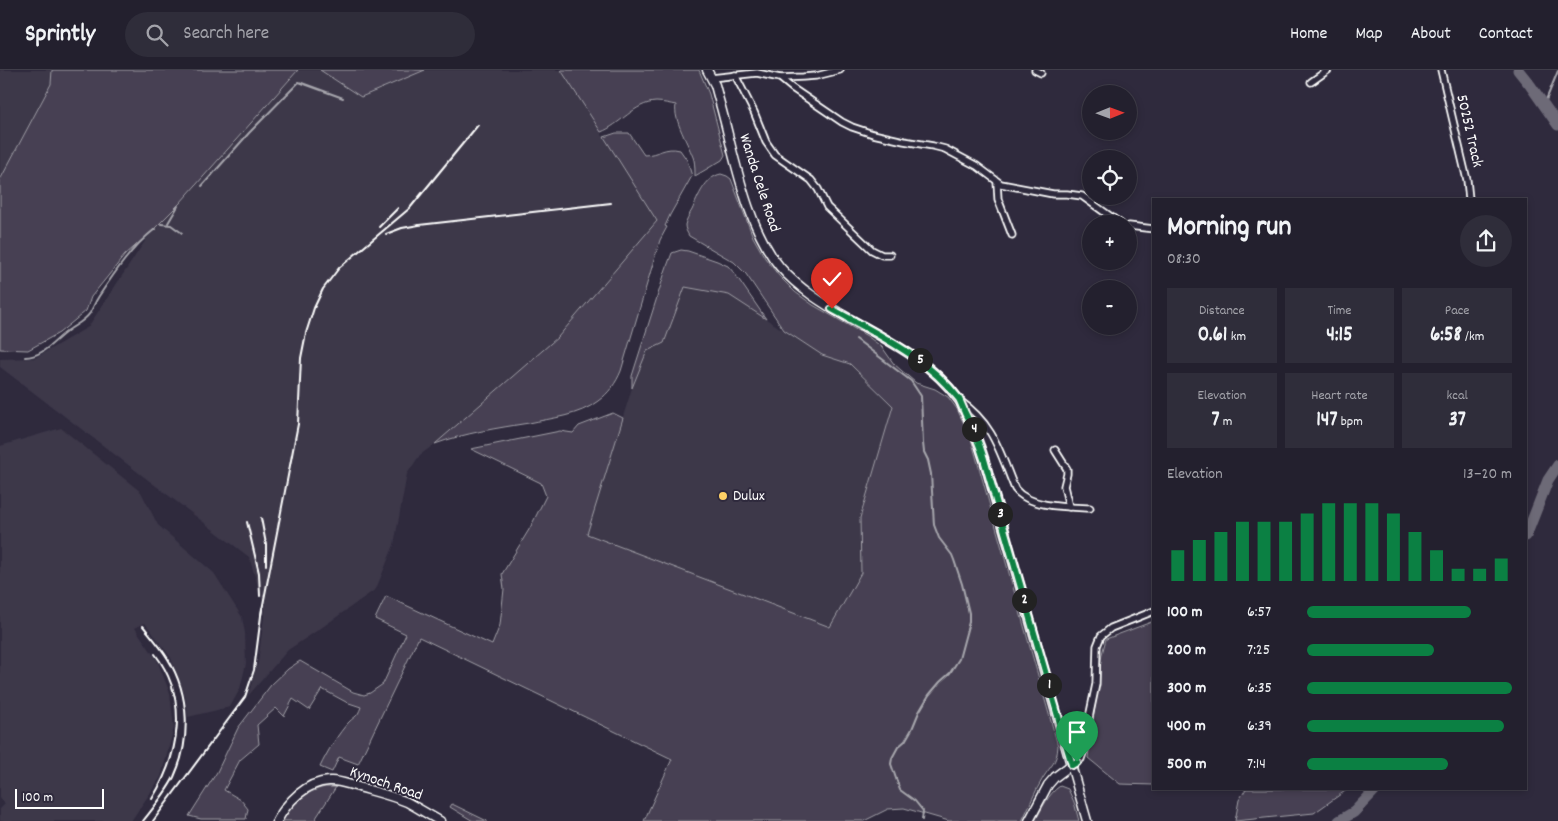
<!DOCTYPE html>
<html lang="en">
<head>
<meta charset="utf-8">
<style>
  :root { --surface:#23202e; --page:#2f2d3a; --text:#f1f3f6; --muted:#a3a3aa; --line:#403e4a; --accent:#0b8043 }
  body { margin:0; font-family:Dekko,sans-serif; background:var(--page); color:var(--text); height:100vh; display:flex; flex-direction:column; font-size:19px; white-space:nowrap }
  * { box-sizing:border-box; margin:0 }
  p { font-size:16px; color:var(--muted) }
  .icon { flex:none; width:28px; height:28px; fill:none; stroke:currentColor; stroke-width:2; stroke-linecap:round; stroke-linejoin:round }
  .map { position:relative; flex:1; overflow:hidden }
  .sheet { position:absolute; left:1152px; top:128px; width:375px; height:592px; display:flex; flex-direction:column; background:var(--surface); border-radius:0px; box-shadow:0 2px 8px #0003,0 0 0 1px var(--line) }
  .sheet>* { flex:none }
  .needle { width:32px; rotate:89deg }
  .buttons { position:absolute; left:1082px; top:15px; display:grid; gap:10px }
  .buttons a { display:grid; place-items:center; width:55px; height:55px; border-radius:50%; background:var(--surface); box-shadow:0 2px 8px #0003,0 0 0 1px var(--line); font-size:25px }
  .scale { position:absolute; left:15px; bottom:12px; width:89px; box-sizing:border-box; padding-left:5px; border:2px solid #fff; border-top:0; font-size:14px; line-height:18px; white-space:nowrap; color:#fff; -webkit-text-stroke:4px #2f2a3d; paint-order:stroke }
  .pin { position:absolute; display:grid; place-items:center; width:42px; height:42px; color:#fff; margin:-51px -21px; border-radius:50% 50% 50% 0; rotate:-45deg; box-shadow:0 0 5px #0007 }
  .pin .icon { rotate:45deg }
  .km { position:absolute; width:25px; height:25px; margin:-12px; border-radius:50%; background:#222; color:#fff; font-size:14px; line-height:25px; text-align:center }
  .round { display:grid; place-items:center; flex:none; width:52px; height:52px; border-radius:26px; background:var(--page) }
  .head { display:flex; align-items:center; justify-content:space-between; height:85px; padding:0 15px }
  h1 { font-size:28px; font-weight:800; line-height:38px }
  .stats { display:grid; grid-template-columns:repeat(3,1fr); gap:8px; height:85px; padding:5px 15px }
  .stats div { display:grid; align-content:center; border-radius:0px; background:var(--page); text-align:center }
  .stats b { font-size:21px; font-weight:800 }
  .stats small { font-size:14px; font-weight:400 }
  .stats p { font-size:14px }
  .chart { height:140px; padding:10px 15px }
  .chart p { display:flex; justify-content:space-between }
  .chart svg { width:100%; height:90px; margin-top:5px; stroke:var(--accent); stroke-width:6 }
  ul { padding:0 15px; list-style:none; font-size:16px }
  li { display:grid; grid-template-columns:80px 60px 1fr; align-items:center; height:38px }
  li i { height:12px; border-radius:6px; background:var(--accent) }
  header { display:flex; align-items:center; gap:30px; box-sizing:border-box; height:70px; padding:0 25px; background:var(--surface); border-bottom:1px solid var(--line) }
  header strong { font-size:24px }
  nav { display:flex; gap:28px; margin-inline-start:auto; font-size:18px }
  .search { width:350px; height:45px; background:var(--page); display:flex; align-items:center; gap:12px; box-sizing:border-box; padding:0 18px; border-radius:28px; color:var(--muted); font-size:19px }
  .map>svg:first-child { display:block }
</style>
</head>
<body>
<header>
<strong>Sprintly</strong>
<div class="search"><svg class="icon" aria-label="search" viewBox="0 0 24 24"><circle cx="10" cy="10" r="6"/><path d="M15 15l6 6"/></svg>Search here</div>
<nav><a>Home</a><a>Map</a><a>About</a><a>Contact</a></nav>
</header>
<div class="map">
<svg width="1558" height="751" viewBox="0 0 1558 751">
  <rect width="100%" height="100%" fill="#2f2a3d"/>
  <filter id="ink" filterUnits="userSpaceOnUse"><feTurbulence type="fractalNoise" baseFrequency=".02" numOctaves="2"/><feDisplacementMap in="SourceGraphic" scale="10" xChannelSelector="R" yChannelSelector="G"/><feConvolveMatrix kernelMatrix="1 2 1 2 8 2 1 2 1" color-interpolation-filters="sRGB"/></filter>
  <g filter="url(#ink)">
    <g fill="#3c3749">
      <path d="M0,0H52L51,14L0,110Z"/>
      <path d="M298,0H320L361,27L425,0H561L657,151L558,267L435,374L420,385L407,404L394,475L376,519L324,556L288,580L248,626L258,592L265,539L249,487L0,297V289L35,288L88,257L151,162L180,133Z"/>
      <path d="M685,217L729,225L822,285L850,294L893,336L860,448L861,503L830,558L586,464L632,318L647,281L664,273Z"/>
      <path d="M61,358L141,422L158,455L214,503L242,547L245,563L246,594L240,619L230,637L188,647L185,626L171,588L145,553L135,558L157,590L170,623L174,658L161,707L131,751H0V739L5,734L0,728V376Z"/>
    </g>
    <g fill="#464152" stroke="#a2a0a8">
      <path d="M52,0H298L180,133L151,162L125,185L91,227L86,241L59,263L28,280L0,279V110L51,14Z"/>
      <path d="M320,0H425L361,27Z"/>
      <path d="M561,0H699L709,24L725,85L722,90L695,106C695,101 695,95 694,90C689,74 673,51 676,35C670,34 663,32 656,32C634,33 620,55 601,62Z"/>
      <path d="M616,63H629L644,85C658,85 665,76 680,80L687,90L692,106L670,145L665,156L667,157L660,170L621,301C616,313 609,323 598,331C579,346 552,348 529,353C497,358 465,363 435,374L558,267L657,151L604,67Z"/>
      <path d="M721,104L727,106L731,109L753,167L765,188L779,206L795,222L813,235L867,266L882,277L894,294L916,313L935,319L948,327L957,339L971,369L1058,676C1057,693 1051,695 1043,708C1035,721 1029,737 1022,751H949L904,738L888,739L864,751H644L672,689L419,567L358,694L339,687L332,702L320,697C326,684 339,662 349,652C356,645 357,648 361,637L346,632L322,619L309,640L293,629L284,646L276,638L257,655L259,674L240,690L224,720L241,730L248,739L246,749H201L189,746L217,702L238,658L271,615L288,599L300,591L353,622L364,625L370,623L383,614L406,564L375,549L386,526L492,575L500,555L504,519L502,504L530,458L546,426L541,413L471,379L560,361L573,363L579,356L613,343L623,348L587,464L830,557L861,503L860,448L893,336L850,294L822,285L784,260L746,204L734,192L689,166C687,162 685,159 685,155C686,150 689,145 692,140C698,127 705,107 721,104Z"/>
      <path d="M681,180L688,181L717,191L728,196L735,204L766,249L729,225L685,217L664,273L647,281L632,318V306L666,199L672,183Z"/>
      <path d="M1154,551V715L1120,714L1088,688L1102,584L1106,569Z"/>
      <path d="M1060,716L1068,719L1074,732L1079,751H1035C1042,739 1048,724 1060,716Z"/>
      <path d="M325,717H336L314,751H281C291,735 306,721 325,717Z"/>
      <path d="M1246,719H1348L1314,743L1235,751L1239,730Z"/>
      <path d="M452,734L487,751H473L450,737Z"/>
    </g>
    <g fill="none" stroke-linecap="round" stroke-linejoin="round">
      <g stroke="#a7a6ad" stroke-width="2">
        <path d="M1544,35L1558,1"/>
        <path d="M202,116L249,63L299,12L343,28"/>
        <path d="M168,153L178,136"/>
        <path d="M161,154L171,155L182,163"/>
        <path d="M856,269L911,311L921,326L923,373L924,382L928,390L931,404L934,455L939,468L952,485L954,490L962,514L969,543V552L959,589L950,603L940,612L929,625L919,642L912,659L905,671L898,677L892,688L891,694L900,720L915,731L923,741L922,750"/>
        <path d="M25,287C42,287 53,272 66,262C73,256 84,252 90,243C93,238 95,232 99,226C115,202 132,177 155,159"/>
      </g>
      <g stroke="#6d6a77" stroke-width="11">
        <path d="M1518,0L1530,15L1558,55"/>
        <path d="M1526,466L1548,410L1558,395"/>
        <path d="M1339,751L1354,742L1376,719"/>
      </g>
      <defs>
        <g id="street">
          <path d="M1035,0L1041,3"/>
          <path d="M1441,0L1467,110L1469,129"/>
          <path d="M735,5L754,42L766,72L775,85L811,110L818,119L827,137L872,180L882,185H890"/>
          <path d="M711,8L757,3L780,8L803,7L816,6L840,0"/>
          <path d="M780,8L792,18L842,52L852,57L873,64L904,71L933,76L945,79L977,96L1001,114L1053,124H1067L1082,126L1121,154"/>
          <path d="M1311,12L1328,0"/>
          <path d="M997,112L998,129L1012,165"/>
          <path d="M1129,156L1154,159"/>
          <path d="M960,331C994,354 1000,383 1015,419C1030,438 1069,437 1090,438"/>
          <path d="M1055,380L1067,399V404L1064,416L1069,437"/>
          <path d="M1071,695L1081,689L1084,680L1086,662L1096,614L1097,576L1101,566L1111,558L1154,541"/>
        </g>
        <g id="secondary">
          <path d="M707,0L715,15L719,30C734,82 745,155 780,197C799,219 824,234 850,249C889,271 932,292 959,330C962,334 963,339 966,343C973,358 979,373 984,389L1087,751"/>
          <path d="M277,751C287,732 306,712 329,711C338,710 347,714 355,716C372,721 390,725 407,732C418,738 429,745 440,751"/>
          <path d="M1029,751L1048,715L1055,707L1071,695"/>
        </g>
      </defs>
      <use href="#street" stroke="#fff" stroke-width="9"/>
      <use href="#secondary" stroke="#fff" stroke-width="11"/>
      <use href="#street" stroke="#2f2a3d" stroke-width="5.5"/>
      <use href="#secondary" stroke="#2f2a3d" stroke-width="8"/>
      <g stroke="#fff" stroke-width="2">
        <path d="M379,157L398,138"/>
        <path d="M386,164L402,158L419,155L611,133"/>
        <path d="M261,448L266,474V495"/>
        <path d="M247,452L259,503L260,526"/>
        <path d="M261,545L298,354L301,288L306,263L314,238L323,219L339,198L410,138L478,55"/>
        <path d="M143,556C152,567 161,577 168,589C190,625 191,670 174,707C166,723 154,737 143,751"/>
        <path d="M152,729C180,683 189,629 155,584"/>
        <path d="M153,751L245,627L254,600L262,538"/>
      </g>
    </g>
  </g>
  <g fill="none" stroke-linecap="round" stroke-linejoin="round" filter="url(#ink)">
    <defs>
      <path id="route" d="M832,239C877,264 927,287 959,329C961,333 963,338 965,343C973,358 979,373 984,389L1072,695L1077,692"/>
    </defs>
    <use href="#route" stroke="#fff" stroke-width="10"/>
    <use href="#route" stroke="#0b8043" stroke-width="6"/>
  </g>
  <circle fill="#ffd166" stroke="#2f2a3d" stroke-width="2" cx="723" cy="426" r="5"/>
  <g text-anchor="middle" dominant-baseline="central" stroke-width="4" stroke-linejoin="round" paint-order="stroke">
    <g font-size="16" fill="#fff" stroke="#2f2a3d">
      <text transform="translate(1469 61) rotate(77)">50252 Track</text>
      <text transform="translate(759 113) rotate(72)">Wanda Cele Road</text>
      <text transform="translate(386 714) rotate(19)">Kynoch Road</text>
    </g>
    <g font-size="16" fill="#fff" stroke="#2f2a3d" text-anchor="start">
      <text x="733" y="426">Dulux</text>
    </g>
  </g>
</svg>
<div class="buttons">
<a><svg class="needle" viewBox="-14 -14 28 28"><path d="M0-13l5 13h-10z" fill="#e53935"/><path d="M0 13l5-13h-10z" fill="#a3a3aa"/></svg></a>
<a><svg class="icon" aria-label="locate" viewBox="0 0 24 24"><circle cx="12" cy="12" r="6"/><path d="M12 2v4M12 18v4M2 12h4M18 12h4"/></svg></a>
<a>+</a>
<a>−</a>
</div>
<div class="scale">100 m</div>
<div class="pin" style="left:1077px;top:692px;background:#1e9e55"><svg class="icon" aria-label="arrive" viewBox="0 0 24 24"><path d="M6 21V4h12l-3 4 3 4H6"/></svg></div>
<div class="pin" style="left:832px;top:239px;background:#d93025"><svg class="icon" aria-label="check" viewBox="0 0 24 24"><path d="M5 12l5 5 9-10"/></svg></div>
<b class="km" style="left:1049px;top:615px">1</b>
<b class="km" style="left:1024px;top:530px">2</b>
<b class="km" style="left:1000px;top:444px">3</b>
<b class="km" style="left:974px;top:359px">4</b>
<b class="km" style="left:920px;top:290px">5</b>
<section class="sheet">
<div class="head"><div><h1>Morning run</h1><p>08:30</p></div><a class="round"><svg class="icon" aria-label="share" viewBox="0 0 24 24"><path d="M12 15V3M7 8l5-5 5 5M5 13v7h14v-7"/></svg></a></div>
<div class="stats">
<div><p>Distance</p><b>0.61<small> km</small></b></div>
<div><p>Time</p><b>4:15</b></div>
<div><p>Pace</p><b>6:58<small> /km</small></b></div>
</div>
<div class="stats">
<div><p>Elevation</p><b>7<small> m</small></b></div>
<div><p>Heart rate</p><b>147<small> bpm</small></b></div>
<div><p>kcal</p><b>37</b></div>
</div>
<div class="chart"><p><span>Elevation</span>13–20 m</p>
<svg viewBox="0 0 160 44" preserveAspectRatio="none"><path d="M5 44V29M15 44V24M25 44V20M35 44V15M45 44V15M55 44V15M65 44V11M75 44V6M85 44V6M95 44V6M105 44V11M115 44V20M125 44V29M135 44V38M145 44V38M155 44V33"/></svg>
</div>
<ul>
<li><b>100 m</b>6:57<i style="width:80%"></i></li>
<li><b>200 m</b>7:25<i style="width:62%"></i></li>
<li><b>300 m</b>6:35<i style="width:100%"></i></li>
<li><b>400 m</b>6:39<i style="width:96%"></i></li>
<li><b>500 m</b>7:14<i style="width:69%"></i></li>
</ul>
</section>
</div>
</body>
</html>
